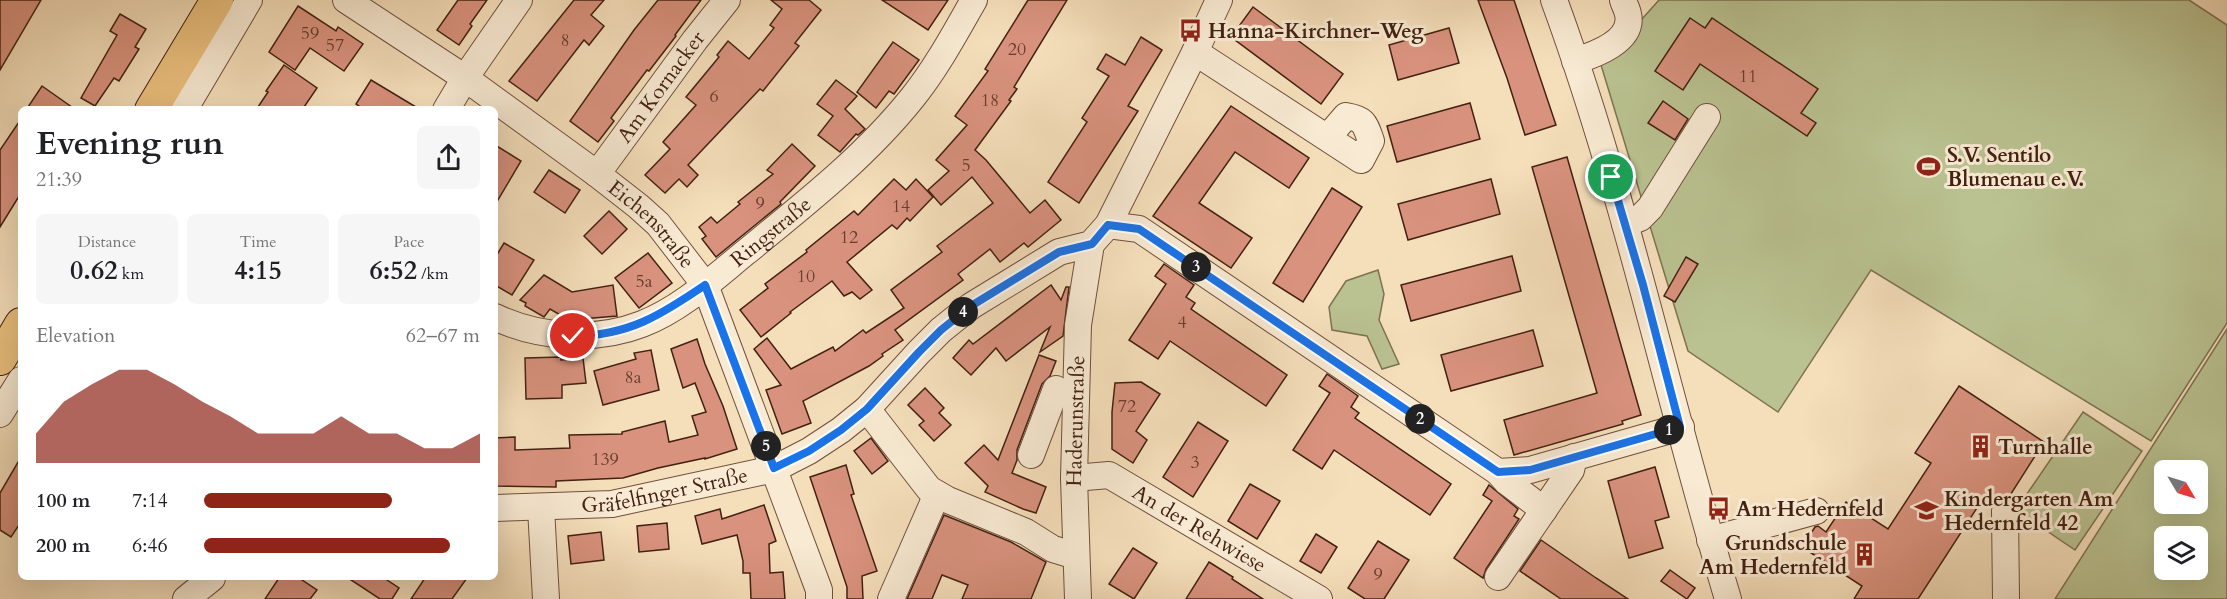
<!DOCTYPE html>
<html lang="en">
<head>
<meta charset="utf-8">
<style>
  :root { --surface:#fff; --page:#f6f6f6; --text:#202124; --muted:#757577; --accent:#8f2418 }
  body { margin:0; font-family:Cardo,serif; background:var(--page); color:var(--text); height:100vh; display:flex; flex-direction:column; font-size:22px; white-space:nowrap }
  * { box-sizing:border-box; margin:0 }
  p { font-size:20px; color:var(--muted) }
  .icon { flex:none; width:33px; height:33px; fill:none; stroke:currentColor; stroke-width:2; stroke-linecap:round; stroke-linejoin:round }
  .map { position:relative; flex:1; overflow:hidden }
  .sheet { position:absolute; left:18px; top:106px; width:480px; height:474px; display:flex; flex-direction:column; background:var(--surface); border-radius:9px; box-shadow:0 6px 24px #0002 }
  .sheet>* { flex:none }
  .needle { width:39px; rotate:128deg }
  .controls { position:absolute; left:2154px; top:460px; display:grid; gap:12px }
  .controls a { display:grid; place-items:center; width:54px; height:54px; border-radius:9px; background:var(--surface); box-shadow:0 6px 24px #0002; font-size:30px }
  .pin { position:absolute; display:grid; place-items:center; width:51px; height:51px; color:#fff; margin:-26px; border:3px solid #fff; border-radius:50%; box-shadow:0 2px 6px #0007 }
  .km { position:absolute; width:30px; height:30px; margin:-15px; border-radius:50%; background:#222; color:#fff; font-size:16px; line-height:30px; text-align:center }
  .round { display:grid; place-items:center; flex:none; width:63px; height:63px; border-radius:9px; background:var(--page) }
  .overview { display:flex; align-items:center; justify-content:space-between; height:102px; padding:0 18px }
  h1 { font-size:33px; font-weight:600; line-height:45px }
  .metrics { display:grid; grid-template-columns:repeat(3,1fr); gap:9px; height:102px; padding:6px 18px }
  .metrics div { display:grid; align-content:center; border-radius:9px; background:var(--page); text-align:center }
  .metrics b { font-size:26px; font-weight:600 }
  .metrics small { font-size:16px; font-weight:400 }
  .metrics p { font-size:16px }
  .chart { height:168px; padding:12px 18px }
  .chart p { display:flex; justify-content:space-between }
  .chart svg { width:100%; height:108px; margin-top:6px; fill:var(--accent); opacity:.7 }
  ul { padding:0 18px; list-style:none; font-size:20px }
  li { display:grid; grid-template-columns:96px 72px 1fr; align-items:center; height:45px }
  li i { height:15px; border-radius:8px; background:var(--accent) }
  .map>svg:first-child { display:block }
</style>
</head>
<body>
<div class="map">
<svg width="2227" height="599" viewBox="0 0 2227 599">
  <rect width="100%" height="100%" fill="#f5dfbb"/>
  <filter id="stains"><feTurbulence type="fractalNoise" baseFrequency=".00333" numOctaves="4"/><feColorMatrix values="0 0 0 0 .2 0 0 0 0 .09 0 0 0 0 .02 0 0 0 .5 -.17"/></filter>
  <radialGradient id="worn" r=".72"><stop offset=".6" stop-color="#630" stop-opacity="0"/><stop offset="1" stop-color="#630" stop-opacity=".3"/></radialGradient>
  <g fill="#bac291" stroke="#7e7252" stroke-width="1.5" fill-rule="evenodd">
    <path d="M1659,0H2189L2227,25V323L2151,441L1871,270L1778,412L1688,351L1601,65Z"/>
    <path d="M1378,270L1384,294L1379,320L1399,364L1382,369L1367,336L1332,330L1329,307L1346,281Z"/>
    <path d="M2227,329V599H2055ZM2164,471H2198V504H2164ZM2164,537H2198V570H2164Z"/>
    <path d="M2083,412L2142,451L2075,550L2016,510Z"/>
  </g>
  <g fill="#d9927e" stroke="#432112" stroke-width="1.5">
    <path d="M0,0H41L0,70Z"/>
    <path d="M458,0H487L470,24L472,26L459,45L437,30Z"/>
    <path d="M574,0H604L591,15L604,26L589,45L584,40L537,101L509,81Z"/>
    <path d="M658,0H701L675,35L676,36L649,71L647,70L611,118L614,121L598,142L570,121L634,30Z"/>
    <path d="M771,0H809L821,10L795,43L799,46L763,91L760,89L688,165L698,175L687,187L679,179L665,193L645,175L670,149L663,142L696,105L686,97L719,57L717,55L728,41L749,59L774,28L770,25L782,9Z"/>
    <path d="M882,0H948L928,30Z"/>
    <path d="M1028,0H1067L1014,87L1017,89L1009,100L1011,101L975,150L986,160L1030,213L1045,200L1061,220L1028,247L1024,243L1000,262L990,249L958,274L963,280L895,330L903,340L882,354L883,356L869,366L803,401L811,423L782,434L766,390L781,385L754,349L767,338L791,369L833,347L835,351L863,330L866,333L904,308L891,290L942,252L937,246L993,203L972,177L941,205L928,190L949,171L936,160L967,125L955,116L988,71L985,69Z"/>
    <path d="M1478,0H1514L1556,125L1525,135L1507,78Z"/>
    <path d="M298,6L336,31L338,27L363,44L344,71L310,48L295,70L269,52Z"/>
    <path d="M1253,7L1343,74L1321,104L1231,37Z"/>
    <path d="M120,14L146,29L135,47L139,49L119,81L114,78L95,106L81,98L117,35L110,31Z"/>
    <path d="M1690,18L1705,28L1712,18L1818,89L1801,113L1816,123L1807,136L1700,64L1683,90L1655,71Z"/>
    <path d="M1449,28L1459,63L1398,80L1389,45Z"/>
    <path d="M1141,37L1162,50L1128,106L1138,111L1079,203L1048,182L1087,122L1082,118L1109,76L1097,69L1106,54L1125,65Z"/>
    <path d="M893,42L919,60L894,94L889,91L876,108L857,92Z"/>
    <path d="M284,65L317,88L302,110H256L268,92L266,91Z"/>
    <path d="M371,80L421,110H365L356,104Z"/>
    <path d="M836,80L857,96L845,109L865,129L858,135L856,134L840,152L818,135L833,116L817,104Z"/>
    <path d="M42,86L76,110H26Z"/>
    <path d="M1663,101L1688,119L1675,140L1648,123Z"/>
    <path d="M1470,103L1480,139L1397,162L1387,126Z"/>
    <path d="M1231,106L1309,158L1289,188L1235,152L1199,203L1252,238L1231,268L1153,216Z"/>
    <path d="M21,119V193L0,227V150Z"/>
    <path d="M792,144L815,166L780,202L781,204L716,257L702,239L706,236L699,227L711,217L717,223L740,204L738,202L773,174L767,170Z"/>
    <path d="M495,145L521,161L495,205Z"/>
    <path d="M1567,157L1641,415L1622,421L1623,424L1514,455L1504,420L1597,393L1532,167Z"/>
    <path d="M549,170L580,190L565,213L534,192Z"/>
    <path d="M894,179L906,190L916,179L933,197L910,221L907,218L897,229L892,225L847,262L872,290L860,299L852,292L844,296L832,281L790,312L791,313L761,337L740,310L768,288L765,284L807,252L806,250L854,211L858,215Z"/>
    <path d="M1491,179L1500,214L1408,240L1398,204Z"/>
    <path d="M1332,188L1362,207L1303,302L1273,283Z"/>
    <path d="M609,211L627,229L602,254L584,236Z"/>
    <path d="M504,243L534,260L512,295L495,285V258Z"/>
    <path d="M648,253L672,283L639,308L615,278Z"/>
    <path d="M1512,256L1521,291L1411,321L1401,285Z"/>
    <path d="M1686,257L1698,264L1675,302L1664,296Z"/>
    <path d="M1164,264L1194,285L1186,297L1195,303L1191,309L1287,375L1266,406L1170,341L1158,359L1129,340L1166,284L1155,276Z"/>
    <path d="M544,275L572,292L613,285L617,316L569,320L550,309L544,317L525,306L526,303L520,300Z"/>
    <path d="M1051,285L1061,300L1066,287H1069L1063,336L1040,352L1050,327L1006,361L996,348L971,375L953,358L969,340L973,344Z"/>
    <path d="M1533,330L1543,366L1451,391L1441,355Z"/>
    <path d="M697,339L705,364L723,406L737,449L705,459V458L658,468L623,478L556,481V487L495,486V438L515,437V450L570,448L569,435L622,434V432L665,421L669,442L698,435L692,416L706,412L695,383L683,388L671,349Z"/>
    <path d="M651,350L659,390L603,405L594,371L636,359L634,353Z"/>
    <path d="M1039,355L1056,361L1050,376L1042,384L1017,450V460L1012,473L1046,487L1036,513L1023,509L985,492L988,486L965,463L984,445L998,460Z"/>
    <path d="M561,357V360L583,358L586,383L562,385V398L526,399L525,358Z"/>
    <path d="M1327,374L1358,396L1351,407L1359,413L1355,418L1451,484L1430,515L1334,450L1322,469L1293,450L1330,393L1319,386Z"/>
    <path d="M1141,382L1160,394L1136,431L1147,440L1133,463L1112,449V412L1115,383Z"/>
    <path d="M1959,386L2044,442L2009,497L1998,498L1993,503L1984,497L1918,599H1854L1862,586L1802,547L1815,527L1818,526L1826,532L1846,502L1888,529L1931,463L1915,453Z"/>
    <path d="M925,388L944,408L939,413L951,425L934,441L919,425L924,421L908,405Z"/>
    <path d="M1198,422L1228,441L1193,497L1163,477Z"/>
    <path d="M871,438L888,461L872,474L854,451Z"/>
    <path d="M21,457V522L11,537L0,530V493Z"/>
    <path d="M846,465L854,494L851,495L877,571L862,576L863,599H847V587L810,477Z"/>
    <path d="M1655,467L1669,517L1655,521L1663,548L1629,558L1608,481Z"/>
    <path d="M1250,484L1280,501L1257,539L1228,521Z"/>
    <path d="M1489,485L1518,509L1514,516L1519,519L1486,569L1483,578L1454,558L1492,501L1483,495Z"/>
    <path d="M764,505L776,541L769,544L770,573L783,572L785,599H751L750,573H743V561L737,535L702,544L695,516L720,509L722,519Z"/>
    <path d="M944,515L1011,542L1046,562L1031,599H962L968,585L942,575L932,599H907Z"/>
    <path d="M667,523L669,549L639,552L637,526Z"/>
    <path d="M601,532L604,560L571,564L568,536Z"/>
    <path d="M1316,534L1337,547L1321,573L1300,561Z"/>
    <path d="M1541,540L1596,578L1628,599H1561L1520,571Z"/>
    <path d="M1378,541L1409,560L1384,599H1365L1348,588Z"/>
    <path d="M1133,548L1157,563L1134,599L1109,584Z"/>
    <path d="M1209,562L1233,577L1232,579L1263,599H1186Z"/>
    <path d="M1670,570L1695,588L1687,599L1661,581Z"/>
    <path d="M279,578H299L317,590L310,599H265Z"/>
    <path d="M348,578H384L399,588L392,599H380Z"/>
    <path d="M425,578H467L452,599H411Z"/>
  </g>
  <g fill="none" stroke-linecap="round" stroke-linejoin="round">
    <defs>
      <g id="minor">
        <path id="s1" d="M346,0L465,78L597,174L638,206L658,224L705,285L819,590V599"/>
        <path d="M1554,0C1626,196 1668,400 1728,599"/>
        <path d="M1195,52L1361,160L1371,141C1365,124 1365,119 1346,116L1327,138"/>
        <path d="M1575,61C1594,55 1634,41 1628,14C1627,9 1624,4 1623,0"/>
        <path d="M184,110L249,0"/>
        <path d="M446,110L465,78L519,0"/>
        <path id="s2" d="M597,174L695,40L727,0"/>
        <path d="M1625,224L1640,218L1650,208L1707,117"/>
        <path d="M1108,225L1139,229L1498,472L1530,470L1681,427"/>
        <path id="s3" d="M495,317C539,338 596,342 642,324C681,309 714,278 746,252C805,204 866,156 913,97C937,67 955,33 974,0"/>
        <path d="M867,409L929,489L948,500L1026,532L1053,549L1076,556"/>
        <path d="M0,414L21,380"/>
        <path d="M1031,455L1056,389"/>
        <path d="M1498,472L1507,482L1544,510"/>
        <path id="s4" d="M1074,478L1109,475L1319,599"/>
        <path id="s5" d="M495,508L612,504L774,469L809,451L841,430L867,409L919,352L941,330L971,306L1059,252L1091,244L1108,225L1195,52L1219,0"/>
        <path d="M541,508L546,599"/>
        <path d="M2005,511L2006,599"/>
        <path d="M1710,540L1816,511"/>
        <path d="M1498,577L1571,470L1574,457"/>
        <path d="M186,599L212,578"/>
        <path d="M891,599L937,494"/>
        <path id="s6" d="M1078,599L1074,478L1078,325L1091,244"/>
      </g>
      <g id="major">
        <path d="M151,110L217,0"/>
        <path d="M0,359L21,324"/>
      </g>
    </defs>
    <use href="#minor" stroke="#70503c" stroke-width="28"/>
    <use href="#major" stroke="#432112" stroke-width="34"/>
    <use href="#minor" stroke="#f8ead3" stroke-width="26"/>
    <use href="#major" stroke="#eac07e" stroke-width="32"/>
  </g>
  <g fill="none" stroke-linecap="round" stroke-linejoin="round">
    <defs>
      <path id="route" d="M573,336C628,336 661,315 705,285L774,468L809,451L841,430L867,409L919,352L941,330L971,306L1059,252L1092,244L1108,225L1139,229L1498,472L1530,470L1680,427L1643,285L1611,177"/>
    </defs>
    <use href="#route" stroke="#fff" stroke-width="12"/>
    <use href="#route" stroke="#1a73e8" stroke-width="8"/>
  </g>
  <defs>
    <symbol id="bus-bare" viewBox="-9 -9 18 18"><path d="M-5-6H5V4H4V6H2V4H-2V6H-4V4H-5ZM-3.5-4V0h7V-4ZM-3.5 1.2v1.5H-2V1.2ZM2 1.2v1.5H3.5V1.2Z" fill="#8f2418" stroke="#f8ead3" stroke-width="2.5" paint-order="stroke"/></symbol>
    <symbol id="stadium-bare" viewBox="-9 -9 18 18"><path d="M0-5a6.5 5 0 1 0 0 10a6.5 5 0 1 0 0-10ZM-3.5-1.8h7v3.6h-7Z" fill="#8f2418" stroke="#f8ead3" stroke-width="2.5" paint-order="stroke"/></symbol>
    <symbol id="building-bare" viewBox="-9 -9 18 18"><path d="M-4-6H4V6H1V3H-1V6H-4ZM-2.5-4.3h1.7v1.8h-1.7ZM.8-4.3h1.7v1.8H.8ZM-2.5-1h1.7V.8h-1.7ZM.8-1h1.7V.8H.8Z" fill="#8f2418" stroke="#f8ead3" stroke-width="2.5" paint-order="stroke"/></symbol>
    <symbol id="school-bare" viewBox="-9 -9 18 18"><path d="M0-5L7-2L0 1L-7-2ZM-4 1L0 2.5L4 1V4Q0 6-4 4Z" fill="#8f2418" stroke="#f8ead3" stroke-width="2.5" paint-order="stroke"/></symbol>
  </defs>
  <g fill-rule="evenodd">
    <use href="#bus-bare" x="1174" y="14" width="33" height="33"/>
    <use href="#stadium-bare" x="1912" y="150" width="33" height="33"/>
    <use href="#building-bare" x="1964" y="430" width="33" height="33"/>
    <use href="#bus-bare" x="1702" y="492" width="33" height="33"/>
    <use href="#school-bare" x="1910" y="494" width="33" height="33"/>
    <use href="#building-bare" x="1848" y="538" width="33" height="33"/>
  </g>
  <g text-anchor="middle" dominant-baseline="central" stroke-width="6" stroke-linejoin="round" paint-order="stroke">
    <g font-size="18" fill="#683d2d">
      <text x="310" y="33">59</text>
      <text x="565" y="40">8</text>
      <text x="335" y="45">57</text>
      <text x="1017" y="49">20</text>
      <text x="1748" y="76">11</text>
      <text x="714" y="96">6</text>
      <text x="990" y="100">18</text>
      <text x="966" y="165">5</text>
      <text x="760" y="203">9</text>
      <text x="901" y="206">14</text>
      <text x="849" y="237">12</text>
      <text x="806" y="276">10</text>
      <text x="644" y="281">5a</text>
      <text x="1182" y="322">4</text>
      <text x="633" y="377">8a</text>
      <text x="1127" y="406">72</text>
      <text x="605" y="459">139</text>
      <text x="1195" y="462">3</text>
      <text x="1378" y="574">9</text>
    </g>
    <g font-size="21" font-weight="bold" fill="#432112" stroke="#f8ead3" text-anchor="start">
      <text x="1208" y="31">Hanna-Kirchner-Weg</text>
      <text x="1947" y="155">S.V. Sentilo<tspan x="1947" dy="24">Blumenau e.V.</tspan></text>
      <text x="1998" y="447">Turnhalle</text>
      <text x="1944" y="499">Kindergarten Am<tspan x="1944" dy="24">Hedernfeld 42</tspan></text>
      <text x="1736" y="509">Am Hedernfeld</text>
      <text x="1847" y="543" text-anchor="end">Grundschule<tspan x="1847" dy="24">Am Hedernfeld</tspan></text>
    </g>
    <g font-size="21" fill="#432112" stroke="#f8ead3">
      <text stroke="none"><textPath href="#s2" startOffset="108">Am Kornacker</textPath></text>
      <text stroke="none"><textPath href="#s1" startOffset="380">Eichenstraße</textPath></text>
      <text stroke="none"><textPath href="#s3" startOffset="310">Ringstraße</textPath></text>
      <text stroke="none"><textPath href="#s6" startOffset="178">Haderunstraße</textPath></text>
      <text stroke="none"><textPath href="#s5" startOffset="171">Gräfelfinger Straße</textPath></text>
      <text stroke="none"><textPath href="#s4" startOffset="140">An der Rehwiese</textPath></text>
    </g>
  </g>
  <rect width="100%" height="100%" filter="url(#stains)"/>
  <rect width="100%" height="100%" fill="url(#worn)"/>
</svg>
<div class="controls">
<a><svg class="needle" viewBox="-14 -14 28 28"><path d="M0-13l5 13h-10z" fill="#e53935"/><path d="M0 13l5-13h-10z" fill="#757577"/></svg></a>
<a><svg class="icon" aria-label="layers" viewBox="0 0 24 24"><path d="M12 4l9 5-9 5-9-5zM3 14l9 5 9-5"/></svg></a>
</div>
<div class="pin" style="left:1611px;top:177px;background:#1e9e55"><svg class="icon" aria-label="arrive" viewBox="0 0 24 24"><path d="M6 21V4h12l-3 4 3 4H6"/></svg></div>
<div class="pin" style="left:573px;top:336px;background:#d93025"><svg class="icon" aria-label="check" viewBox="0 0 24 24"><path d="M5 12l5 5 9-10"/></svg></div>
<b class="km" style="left:1669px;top:430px">1</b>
<b class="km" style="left:1420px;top:419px">2</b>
<b class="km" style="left:1196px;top:267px">3</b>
<b class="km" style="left:963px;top:312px">4</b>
<b class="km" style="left:766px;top:446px">5</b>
<section class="sheet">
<div class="overview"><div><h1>Evening run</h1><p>21:39</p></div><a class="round"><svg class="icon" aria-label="share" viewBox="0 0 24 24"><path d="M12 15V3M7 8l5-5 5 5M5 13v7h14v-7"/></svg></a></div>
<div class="metrics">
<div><p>Distance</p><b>0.62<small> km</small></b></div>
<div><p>Time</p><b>4:15</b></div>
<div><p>Pace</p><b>6:52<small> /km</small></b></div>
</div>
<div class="chart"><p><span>Elevation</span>62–67 m</p>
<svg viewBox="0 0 160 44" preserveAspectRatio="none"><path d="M0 44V32L10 19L20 12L30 6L40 6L50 12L60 19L70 25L80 32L90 32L100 32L110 25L120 32L130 32L140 38L150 38L160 32V44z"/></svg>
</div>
<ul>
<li><b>100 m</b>7:14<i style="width:68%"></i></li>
<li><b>200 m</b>6:46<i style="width:89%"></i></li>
</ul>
</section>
</div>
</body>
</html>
